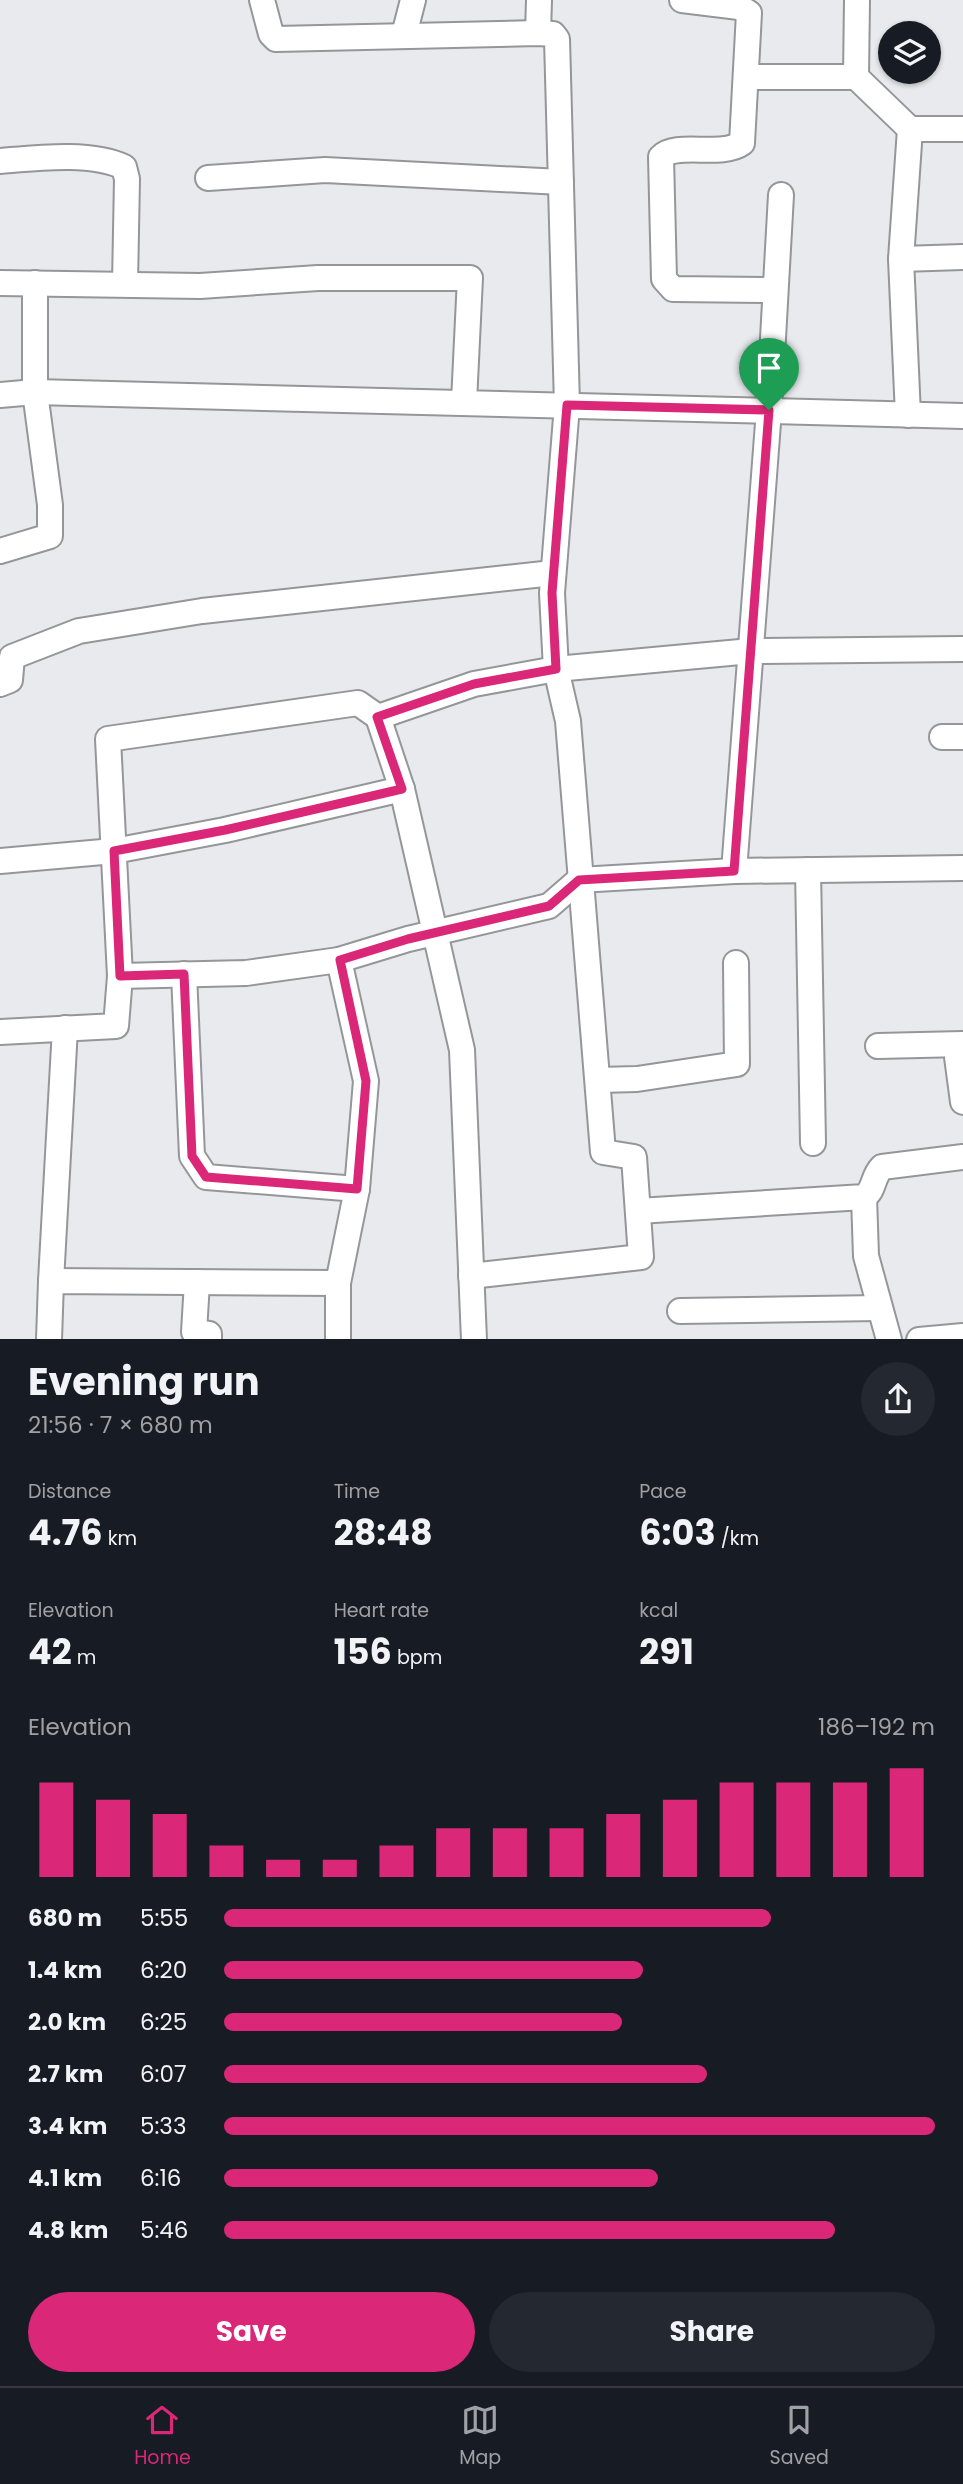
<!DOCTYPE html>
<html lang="en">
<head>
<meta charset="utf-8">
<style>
  :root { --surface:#171b24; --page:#242831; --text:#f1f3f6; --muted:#9ea1a6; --line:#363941; --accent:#db2777 }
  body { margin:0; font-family:Poppins,sans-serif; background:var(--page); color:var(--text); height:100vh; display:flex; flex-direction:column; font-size:26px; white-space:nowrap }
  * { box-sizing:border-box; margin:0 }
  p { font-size:23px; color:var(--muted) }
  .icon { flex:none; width:38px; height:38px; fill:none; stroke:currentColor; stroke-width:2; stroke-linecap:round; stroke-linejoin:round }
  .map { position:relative; height:1339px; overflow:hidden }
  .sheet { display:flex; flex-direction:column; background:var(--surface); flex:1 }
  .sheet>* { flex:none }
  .buttons { position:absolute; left:878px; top:21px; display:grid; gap:14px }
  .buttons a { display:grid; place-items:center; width:63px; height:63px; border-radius:50%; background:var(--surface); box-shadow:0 2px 5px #0004; font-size:35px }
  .pin { position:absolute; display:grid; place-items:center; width:60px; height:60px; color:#fff; margin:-72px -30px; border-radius:50% 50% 50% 0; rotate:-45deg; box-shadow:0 0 7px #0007 }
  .pin .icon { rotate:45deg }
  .round { display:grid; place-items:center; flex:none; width:74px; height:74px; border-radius:37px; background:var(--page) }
  .overview { display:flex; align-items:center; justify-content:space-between; height:119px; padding:0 28px }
  h1 { font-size:38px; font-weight:700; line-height:52px }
  .metrics { display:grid; grid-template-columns:repeat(3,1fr); gap:10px; height:119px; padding:7px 28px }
  .metrics div { display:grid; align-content:center }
  .metrics b { font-size:35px; font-weight:700 }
  .metrics small { font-size:19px; font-weight:400 }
  .metrics p { font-size:19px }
  .chart { height:196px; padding:14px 28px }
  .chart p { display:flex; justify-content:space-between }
  .chart svg { width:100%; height:126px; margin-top:7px; stroke:var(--accent); stroke-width:6 }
  .primary-button { display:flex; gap:14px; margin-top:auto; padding:14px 28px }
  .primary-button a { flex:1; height:80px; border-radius:42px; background:var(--accent); color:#fff; font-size:28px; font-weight:700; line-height:80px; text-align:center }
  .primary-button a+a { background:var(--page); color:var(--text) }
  ul { padding:0 28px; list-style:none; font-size:23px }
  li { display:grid; grid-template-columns:112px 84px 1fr; align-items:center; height:52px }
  li i { height:18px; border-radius:9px; background:var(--accent) }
  .menu { display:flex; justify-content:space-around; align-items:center; height:98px; border-top:2px solid var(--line); background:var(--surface); font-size:19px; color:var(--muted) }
  .menu a { display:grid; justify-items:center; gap:4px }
  .menu .active { color:var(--accent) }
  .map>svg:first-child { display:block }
</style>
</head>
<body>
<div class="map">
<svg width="963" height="1340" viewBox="0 0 963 1340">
  <rect width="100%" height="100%" fill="#e9eaee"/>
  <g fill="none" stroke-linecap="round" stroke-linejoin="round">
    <defs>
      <g id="minor">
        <path d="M262,0L271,34L276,39L538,33L553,34L557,39L567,405L552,593L556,669L568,721L603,1152L634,1157L641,1257L471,1276"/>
        <path d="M682,0L739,7L749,13L742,143C721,158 676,141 661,157L664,279L673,289L775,290"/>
        <path d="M538,33L539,0"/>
        <path d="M404,35L413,0"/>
        <path d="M748,77H856L857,0"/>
        <path d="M856,77L910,129H963"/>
        <path d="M0,161C36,158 91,151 124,167L127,179L125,284"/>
        <path d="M208,178L325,170L561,182"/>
        <path d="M901,259L963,257"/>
        <path d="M0,283L200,286L318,278H470L464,402"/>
        <path d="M0,395L35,392L963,416"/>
        <path d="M908,415L901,259L910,129"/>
        <path d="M0,551L50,536V505L35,392V283"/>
        <path d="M0,684L10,680L12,657L79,631L202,611L553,573"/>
        <path d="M378,717L474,684L556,669L751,651L963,649"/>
        <path d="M942,737H963"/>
        <path d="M0,861L114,851L225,830L402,789"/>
        <path d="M808,870L813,1143"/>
        <path d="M734,871L769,410L781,195"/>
        <path d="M184,974L192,1156L206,1177L357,1189"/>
        <path d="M120,976L246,973L339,960L408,939L549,906L579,880L734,871L963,868"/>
        <path d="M0,1032L116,1026L120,976L108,739L358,703L378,717L402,789L462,1050L474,1340"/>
        <path d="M878,1046L963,1044"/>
        <path d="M963,1049L957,1057L963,1102"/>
        <path d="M598,1080L637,1079L737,1064L736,963"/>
        <path d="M864,1197L866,1256L889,1340"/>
        <path d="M638,1211L864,1197C875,1190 872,1177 882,1167L963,1157"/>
        <path d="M51,1281L65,1028"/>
        <path d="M197,1282L194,1332L209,1334V1340"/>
        <path d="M680,1311L879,1308"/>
        <path d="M49,1340L51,1281L338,1283"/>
        <path d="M338,1340V1283L357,1189L366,1081L339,960"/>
        <path d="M919,1340L963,1336"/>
      </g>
    </defs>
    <use href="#minor" stroke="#959699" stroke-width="28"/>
    <use href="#minor" stroke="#fff" stroke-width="24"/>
  </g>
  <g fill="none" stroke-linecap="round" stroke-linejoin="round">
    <defs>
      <path id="route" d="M567,405L769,410L734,871L579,880L549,906L408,939L340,960L366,1081L357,1189L206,1177L192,1156L184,974L120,976L114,851L225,830L402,789L377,717L474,684L556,669L552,593Z"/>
    </defs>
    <use href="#route" stroke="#fff" stroke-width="14"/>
    <use href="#route" stroke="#db2777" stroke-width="9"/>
  </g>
</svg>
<div class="buttons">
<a><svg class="icon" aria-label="layers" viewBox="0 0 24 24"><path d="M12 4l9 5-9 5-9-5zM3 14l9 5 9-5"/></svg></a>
</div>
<div class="pin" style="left:769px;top:410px;background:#1e9e55"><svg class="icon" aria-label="arrive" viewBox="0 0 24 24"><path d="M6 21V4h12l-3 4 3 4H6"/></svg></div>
</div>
<section class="sheet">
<div class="overview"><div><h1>Evening run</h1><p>21:56 · 7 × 680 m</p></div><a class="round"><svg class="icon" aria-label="share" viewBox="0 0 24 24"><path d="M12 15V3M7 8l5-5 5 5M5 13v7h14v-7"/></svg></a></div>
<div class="metrics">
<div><p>Distance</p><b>4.76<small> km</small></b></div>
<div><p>Time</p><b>28:48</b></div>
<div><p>Pace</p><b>6:03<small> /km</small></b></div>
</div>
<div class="metrics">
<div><p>Elevation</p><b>42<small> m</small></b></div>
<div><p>Heart rate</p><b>156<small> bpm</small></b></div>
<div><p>kcal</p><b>291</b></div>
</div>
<div class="chart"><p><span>Elevation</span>186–192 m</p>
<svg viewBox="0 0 160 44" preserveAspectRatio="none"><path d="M5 44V11M15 44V17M25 44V22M35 44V33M45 44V38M55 44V38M65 44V33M75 44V27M85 44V27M95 44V27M105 44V22M115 44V17M125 44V11M135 44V11M145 44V11M155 44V6"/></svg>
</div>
<ul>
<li><b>680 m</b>5:55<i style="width:77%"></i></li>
<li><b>1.4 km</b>6:20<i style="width:59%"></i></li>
<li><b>2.0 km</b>6:25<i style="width:56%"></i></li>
<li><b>2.7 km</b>6:07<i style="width:68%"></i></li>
<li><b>3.4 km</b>5:33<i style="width:100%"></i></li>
<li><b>4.1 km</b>6:16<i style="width:61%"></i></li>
<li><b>4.8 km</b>5:46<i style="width:86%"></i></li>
</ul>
<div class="primary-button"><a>Save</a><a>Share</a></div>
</section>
<nav class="menu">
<a class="active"><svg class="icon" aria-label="home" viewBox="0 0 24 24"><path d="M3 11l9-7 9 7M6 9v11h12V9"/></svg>Home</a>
<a><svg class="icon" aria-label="map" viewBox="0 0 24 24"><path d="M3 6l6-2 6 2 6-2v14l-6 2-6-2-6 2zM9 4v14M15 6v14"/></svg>Map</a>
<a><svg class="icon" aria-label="saved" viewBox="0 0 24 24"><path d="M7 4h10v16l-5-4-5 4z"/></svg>Saved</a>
</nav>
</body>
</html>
